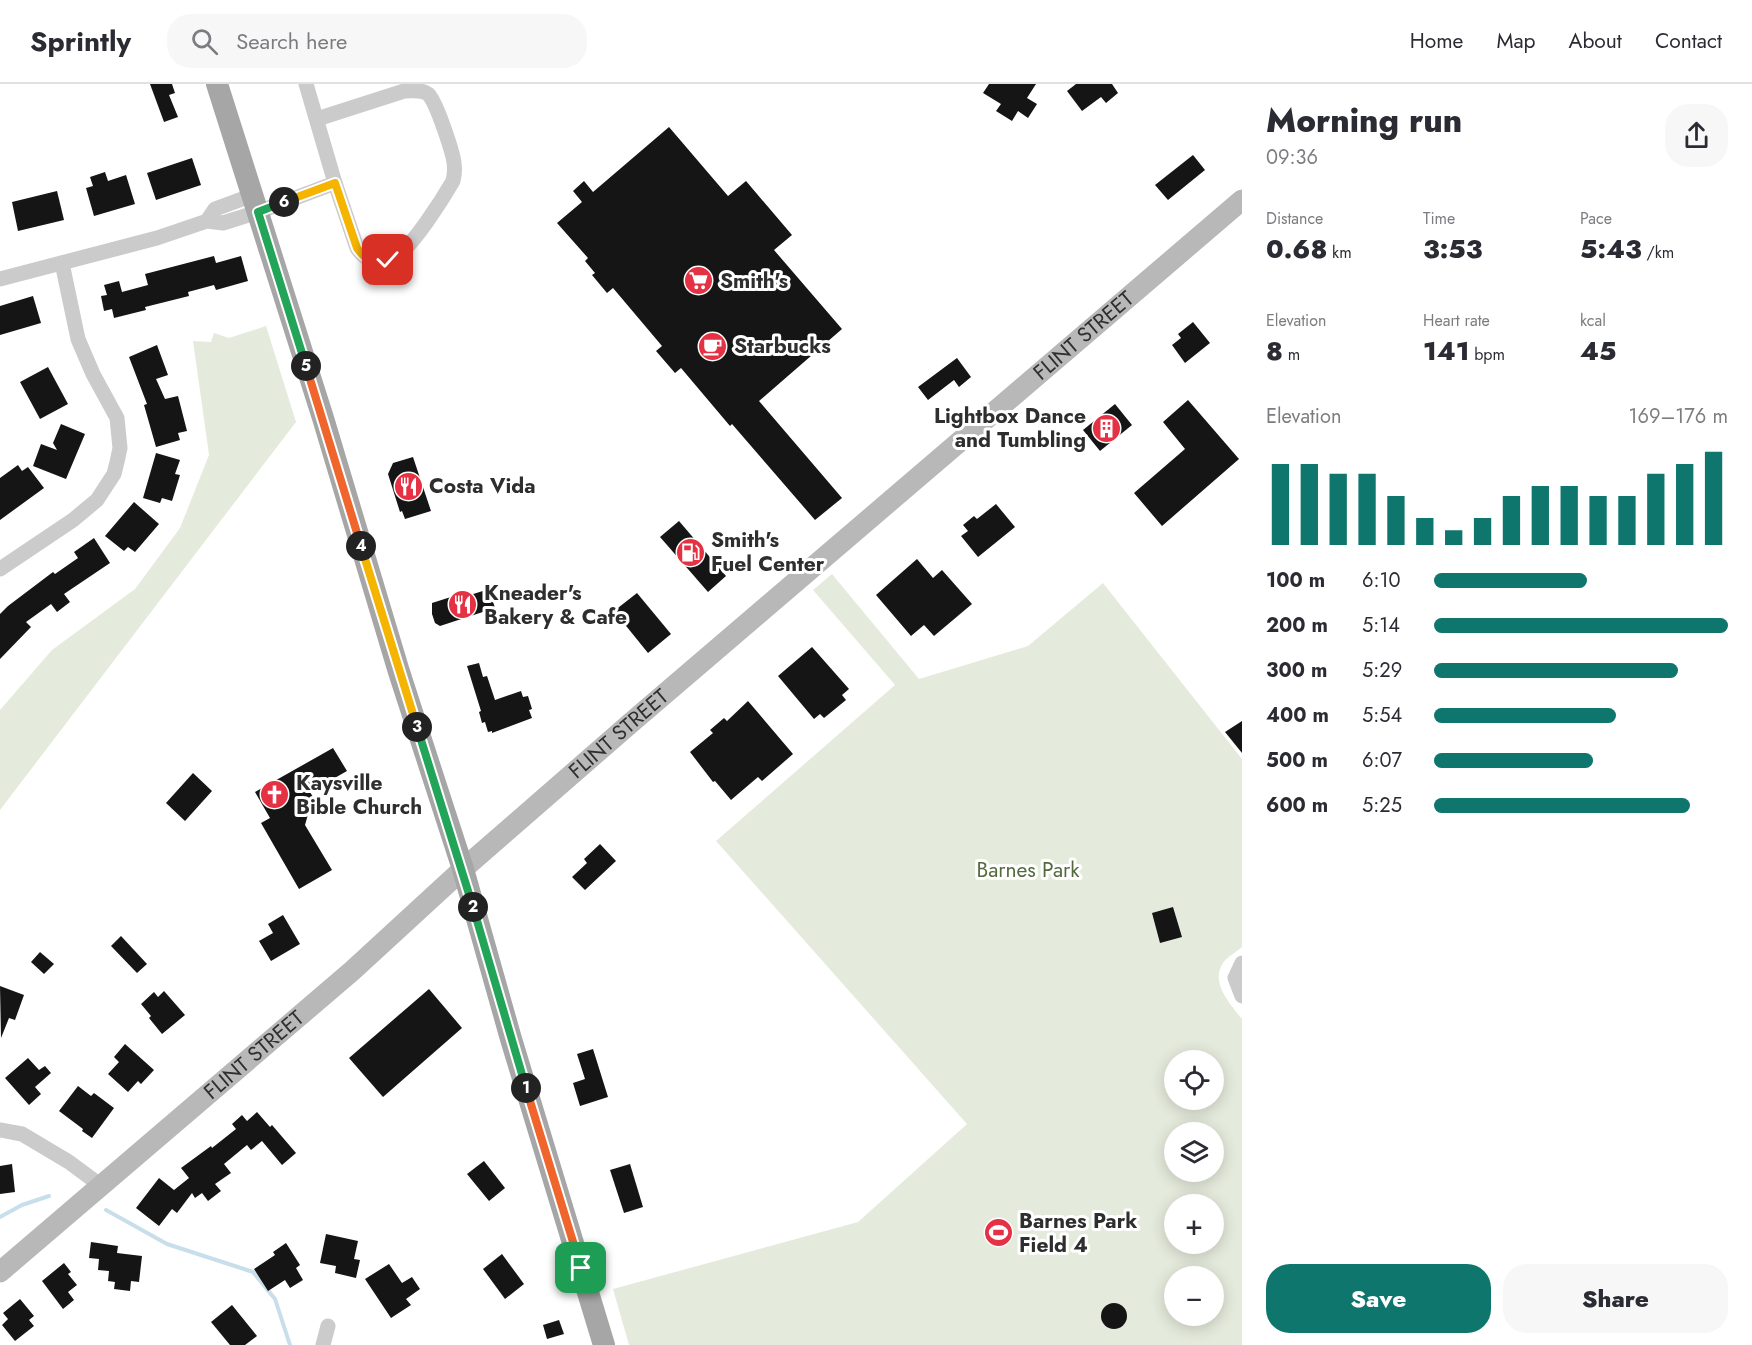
<!DOCTYPE html>
<html lang="en">
<head>
<meta charset="utf-8">
<style>
  :root { --surface:#fff; --page:#f7f7f7; --text:#2b2b33; --muted:#7c7c81; --line:#e1e1e2; --accent:#0f766e }
  body { margin:0; font-family:Jost,sans-serif; background:var(--page); color:var(--text); height:100vh; display:flex; flex-direction:column; font-size:22px; white-space:nowrap }
  * { box-sizing:border-box; margin:0 }
  p { font-size:20px; color:var(--muted) }
  .icon { flex:none; width:33px; height:33px; fill:none; stroke:currentColor; stroke-width:2; stroke-linecap:round; stroke-linejoin:round }
  .map { position:relative; flex:1; overflow:hidden }
  .side { display:flex; flex-direction:column; background:var(--surface); width:510px }
  .side>* { flex:none }
  .buttons { position:absolute; left:1164px; top:966px; display:grid; gap:12px }
  .buttons a { display:grid; place-items:center; width:60px; height:60px; border-radius:50%; background:var(--surface); box-shadow:0 3px 15px #0003; font-size:30px }
  .pin { position:absolute; display:grid; place-items:center; width:51px; height:51px; color:#fff; margin:-26px; border-radius:12px; box-shadow:0 3px 9px #0006 }
  .km { position:absolute; width:30px; height:30px; margin:-15px; border-radius:50%; background:#222; color:#fff; font-size:16px; line-height:30px; text-align:center }
  .round { display:grid; place-items:center; flex:none; width:63px; height:63px; border-radius:24px; background:var(--page) }
  .summary { display:flex; align-items:center; justify-content:space-between; height:102px; padding:0 24px }
  h1 { font-size:33px; font-weight:800; line-height:45px }
  .figures { display:grid; grid-template-columns:repeat(3,1fr); gap:9px; height:102px; padding:6px 24px }
  .figures div { display:grid; align-content:center }
  .figures b { font-size:26px; font-weight:800 }
  .figures small { font-size:16px; font-weight:400 }
  .figures p { font-size:16px }
  .chart { height:168px; padding:12px 24px }
  .chart p { display:flex; justify-content:space-between }
  .chart svg { width:100%; height:108px; margin-top:6px; stroke:var(--accent); stroke-width:6 }
  .button { display:flex; gap:12px; margin-top:auto; padding:12px 24px }
  .button a { flex:1; height:69px; border-radius:24px; background:var(--accent); color:#fff; font-size:24px; font-weight:800; line-height:69px; text-align:center }
  .button a+a { background:var(--page); color:var(--text) }
  ul { padding:0 24px; list-style:none; font-size:20px }
  li { display:grid; grid-template-columns:96px 72px 1fr; align-items:center; height:45px }
  li i { height:15px; border-radius:8px; background:var(--accent) }
  header { display:flex; align-items:center; gap:36px; box-sizing:border-box; height:84px; padding:0 30px; background:var(--surface); border-bottom:2px solid var(--line) }
  header strong { font-size:28px }
  nav { display:flex; gap:33px; margin-inline-start:auto; font-size:21px }
  .search { width:420px; height:54px; background:var(--page); display:flex; align-items:center; gap:15px; box-sizing:border-box; padding:0 21px; border-radius:24px; color:var(--muted); font-size:22px }
  main { display:flex; flex:1; min-height:0 }
  .map>svg:first-child { display:block }
</style>
</head>
<body>
<header>
<strong>Sprintly</strong>
<div class="search"><svg class="icon" aria-label="search" viewBox="0 0 24 24"><circle cx="10" cy="10" r="6"/><path d="M15 15l6 6"/></svg>Search here</div>
<nav><a>Home</a><a>Map</a><a>About</a><a>Contact</a></nav>
</header>
<main>
<div class="map">
<svg width="1242" height="1261" viewBox="0 0 1242 1261">
  <rect width="100%" height="100%" fill="#fff"/>
  <g fill="#e5ebdc" fill-rule="evenodd">
    <path d="M266,242L296,338L0,726V626L52,566L135,505L180,444L209,371L193,257L211,258L214,249L229,254Z"/>
    <path d="M832,490L919,595L1028,562L1103,499L1242,675V863C1236,868 1227,873 1223,879C1210,898 1230,920 1242,935V1261H629L613,1205L858,1138L967,1040L716,757L895,601L813,506ZM1174,976H1214V1016H1174ZM1174,1048H1214V1088H1174ZM1174,1120H1214V1160H1174ZM1174,1192H1214V1232H1174Z"/>
  </g>
  <g fill="none" stroke-linecap="round" stroke-linejoin="round">
    <g stroke="#c8dfeb" stroke-width="4">
      <path d="M106,1126L167,1160L253,1188L275,1215L290,1261"/>
      <path d="M0,1133L22,1121L49,1112"/>
    </g>
  </g>
  <g fill="#151515">
    <path d="M150,0H172L175,9L169,11L178,33L164,38Z"/>
    <path d="M989,0H1036L1027,14L1037,20L1028,34L1018,27L1012,37L996,27L1001,20L983,9Z"/>
    <path d="M1076,0H1112L1118,9L1106,19L1101,13L1082,27L1067,7Z"/>
    <path d="M669,43L728,112L746,97L792,151L774,166L842,245L759,317L842,414L815,436L732,340L730,342L681,284L675,289L656,267L662,262L613,204L607,209L592,191L595,189L585,177L588,174L557,139L582,118L573,107L584,97L593,108Z"/>
    <path d="M1193,71L1205,86L1168,116L1155,101Z"/>
    <path d="M192,74L201,101L156,116L147,89Z"/>
    <path d="M105,88L108,97L126,91L135,120L94,132L86,104L93,102L90,93Z"/>
    <path d="M57,107L64,136L18,147L12,118Z"/>
    <path d="M214,172L216,179L241,172L248,197L216,206L214,201L188,208L189,212L145,223L146,226L114,234L112,225L104,227L101,212L107,211L104,201L119,197L122,208L148,201L145,190Z"/>
    <path d="M33,212L41,239L0,251V222Z"/>
    <path d="M1193,238L1210,259L1185,279L1172,261L1181,254L1178,250Z"/>
    <path d="M157,261L168,291L156,295L165,315L178,312L187,347L178,349L180,356L156,363L144,321L147,320L129,273Z"/>
    <path d="M957,274L971,293L959,303L954,296L928,316L918,303Z"/>
    <path d="M48,283L68,320L40,335L20,298Z"/>
    <path d="M1188,316L1239,375L1162,442L1134,409L1185,365L1163,338Z"/>
    <path d="M1115,320L1132,341L1100,367L1083,346Z"/>
    <path d="M61,340L85,350L66,395L33,382L41,360L57,366L53,359Z"/>
    <path d="M156,369L180,376L175,390L180,391L172,417L162,414L160,419L143,414Z"/>
    <path d="M413,373L431,427L405,435L402,427L400,428L388,390L393,379Z"/>
    <path d="M18,381L22,387L28,383L44,404L0,436V394Z"/>
    <path d="M134,418L159,440L135,468L128,463L124,467L105,452Z"/>
    <path d="M996,420L1015,443L978,473L961,452L968,447L963,441L974,432L977,435Z"/>
    <path d="M679,437L726,492L708,508L660,453Z"/>
    <path d="M94,454L110,479L64,510L70,518L57,528L51,520L26,538L31,543L0,575V530L8,522L53,488L55,490L78,474L74,468Z"/>
    <path d="M917,475L933,494L942,486L972,520L934,552L924,541L911,552L876,511Z"/>
    <path d="M489,505L495,524L440,542L435,539L432,530V519L454,512L455,514L467,512Z"/>
    <path d="M637,509L671,550L648,569L614,527Z"/>
    <path d="M812,563L849,605L842,611L846,616L824,634L820,630L814,635L778,592Z"/>
    <path d="M479,579L483,593L487,592L495,616L521,607L523,613L528,612L532,625L529,626L532,634L492,649V647L488,648L485,638L482,639L479,628L481,627L467,582Z"/>
    <path d="M748,617L793,670L762,697L758,693L731,716L715,697L713,698L690,668L713,649L710,646L724,634L727,637Z"/>
    <path d="M1242,637V669L1225,648Z"/>
    <path d="M333,664L347,687L310,708L313,713L305,741L332,786L299,805L261,739L270,734L255,708Z"/>
    <path d="M193,689L212,707L185,737L166,719Z"/>
    <path d="M600,760L616,777L585,806L572,793L587,779L584,775Z"/>
    <path d="M1173,823L1182,853L1160,859L1152,829Z"/>
    <path d="M283,831L300,860L271,877L259,857L273,849L268,840Z"/>
    <path d="M121,852L147,880L137,889L111,862Z"/>
    <path d="M40,868L54,880L44,890L31,878Z"/>
    <path d="M0,902L24,911L15,936L9,934L1,954Z"/>
    <path d="M429,905L462,944L383,1013L349,974Z"/>
    <path d="M164,907L185,931L162,950L149,934L151,932L141,920L154,908L158,913Z"/>
    <path d="M125,960L154,986L141,1000L138,997L128,1008L108,990L119,978L114,973Z"/>
    <path d="M593,965L608,1013L580,1022L573,999L585,995L577,970Z"/>
    <path d="M28,974L39,986L45,982L51,989L35,1003L41,1010L29,1021L5,994Z"/>
    <path d="M78,1002L91,1012L94,1009L114,1024L92,1054L82,1047L83,1045L59,1027Z"/>
    <path d="M257,1028L270,1043L272,1041L296,1069L282,1081L262,1057L251,1066L247,1061L224,1080L231,1089L215,1100L221,1107L208,1117L202,1109L195,1114L192,1109L177,1129L172,1125L159,1142L136,1124L159,1094L174,1106L189,1094L181,1084L211,1062L212,1064L236,1045L232,1040L242,1031L247,1037Z"/>
    <path d="M484,1077L505,1104L489,1117L467,1090Z"/>
    <path d="M12,1080L15,1108L0,1110V1082Z"/>
    <path d="M630,1080L643,1123L624,1129L610,1086Z"/>
    <path d="M326,1150L358,1157L354,1175L360,1176L356,1194L335,1189L336,1182L320,1179Z"/>
    <path d="M91,1158L118,1162L117,1169L142,1172L139,1198L131,1197L130,1207L114,1205L115,1198L108,1197L109,1187L98,1186L99,1175L89,1174Z"/>
    <path d="M286,1159L300,1181L296,1184L303,1196L290,1204L285,1196L268,1207L254,1185L275,1171L273,1168Z"/>
    <path d="M502,1170L524,1200L505,1215L483,1185Z"/>
    <path d="M64,1179L71,1188L68,1190L77,1201L68,1208L74,1216L63,1225L42,1197Z"/>
    <path d="M389,1180L402,1199L412,1193L420,1205L406,1215L411,1221L391,1234L365,1195Z"/>
    <path d="M20,1215L34,1232L29,1236L34,1242L15,1257L2,1241L8,1235L3,1229Z"/>
    <circle cx="1114" cy="1232" r="13"/>
    <path d="M232,1221L257,1252L245,1261H230L211,1238Z"/>
    <path d="M559,1236L564,1250L547,1255L543,1241Z"/>
  </g>
  <g fill="none" stroke-linecap="round" stroke-linejoin="round">
    <g stroke="#cbcbcb" stroke-width="15">
      <path d="M306,0L335,99L357,164C366,178 382,182 397,172C414,160 442,116 453,97C455,89 455,81 453,73C450,61 436,17 428,10C421,5 413,7 404,7L317,35"/>
      <path d="M207,137L215,125L253,111"/>
      <path d="M0,195L157,154L207,137L223,139L258,128L335,99"/>
      <path d="M0,485L73,436L97,416L114,390L117,378L120,364L117,334L93,290L78,255L62,179"/>
      <path d="M1242,879L1235,894L1242,912"/>
      <path d="M0,1046L22,1050L69,1078L100,1101"/>
      <path d="M323,1261L328,1242"/>
    </g>
    <path stroke="#b8b8b8" stroke-width="21" id="s1" d="M0,1188L352,887L463,785L633,637L1242,116"/>
    <path stroke="#a6a6a6" stroke-width="22" d="M217,0L323,334L399,588L463,785L511,955L604,1261"/>
  </g>
  <g fill="none" stroke-linecap="round" stroke-linejoin="round">
    <defs>
      <path id="split-1" d="M526,1004L581,1184"/>
      <path id="split-2" d="M473,823L526,1004"/>
      <path id="split-3" d="M417,643L473,823"/>
      <path id="split-4" d="M361,462L417,643"/>
      <path id="split-5" d="M306,282L361,462"/>
      <path id="split-6" d="M284,118L258,128L306,282"/>
      <path id="split-7" d="M284,118L335,99L357,164C366,177 372,179 388,176"/>
    </defs>
    <use href="#split-1" stroke="#fff" stroke-width="12"/>
    <use href="#split-2" stroke="#fff" stroke-width="12"/>
    <use href="#split-3" stroke="#fff" stroke-width="12"/>
    <use href="#split-4" stroke="#fff" stroke-width="12"/>
    <use href="#split-5" stroke="#fff" stroke-width="12"/>
    <use href="#split-6" stroke="#fff" stroke-width="12"/>
    <use href="#split-7" stroke="#fff" stroke-width="12"/>
    <use href="#split-1" stroke="#f0652b" stroke-width="8"/>
    <use href="#split-2" stroke="#22a559" stroke-width="8"/>
    <use href="#split-3" stroke="#22a559" stroke-width="8"/>
    <use href="#split-4" stroke="#f5b400" stroke-width="8"/>
    <use href="#split-5" stroke="#f0652b" stroke-width="8"/>
    <use href="#split-6" stroke="#22a559" stroke-width="8"/>
    <use href="#split-7" stroke="#f5b400" stroke-width="8"/>
  </g>
  <defs>
    <symbol id="supermarket-disc" viewBox="-11 -11 22 22"><circle r="9.5" fill="#e43144" stroke="#fff"/><path d="M-6-5.5h2.5l.6 2H6L4.5 2H-2.5L-4.4-4H-6ZM-1.5 3.2a1.3 1.3 0 1 0 .1 0ZM3 3.2a1.3 1.3 0 1 0 .1 0Z" fill="#fff"/></symbol>
    <symbol id="cafe-disc" viewBox="-11 -11 22 22"><circle r="9.5" fill="#e43144" stroke="#fff"/><path d="M-5.5-4.5H6V0H3Q3 3.5 0 3.5H-2.5Q-5.5 3.5-5.5 0ZM3-3.2v2h1.7v-2ZM-6 4.5H4V6H-6Z" fill="#fff"/></symbol>
    <symbol id="building-disc" viewBox="-11 -11 22 22"><circle r="9.5" fill="#e43144" stroke="#fff"/><path d="M-4-6H4V6H1V3H-1V6H-4ZM-2.5-4.3h1.7v1.8h-1.7ZM.8-4.3h1.7v1.8H.8ZM-2.5-1h1.7V.8h-1.7ZM.8-1h1.7V.8H.8Z" fill="#fff"/></symbol>
    <symbol id="restaurant-disc" viewBox="-11 -11 22 22"><circle r="9.5" fill="#e43144" stroke="#fff"/><path d="M-5-6h1v4h1v-4h1v4h1v-4h1v5L-1.5 .5V6h-2V.5L-5-1ZM5-6V6H3V1.5H1.5Q1.5-4 5-6Z" fill="#fff"/></symbol>
    <symbol id="fuel-disc" viewBox="-11 -11 22 22"><circle r="9.5" fill="#e43144" stroke="#fff"/><path d="M-5.5-6h7V0h2V4h1.3V-2.5L3-4.5l.8-.8L6-3V5H2.5V1h-1V6h-7ZM-4.2-4.7v3.2H.2V-4.7Z" fill="#fff"/></symbol>
    <symbol id="church-disc" viewBox="-11 -11 22 22"><circle r="9.5" fill="#e43144" stroke="#fff"/><path d="M-1.2-6h2.4v3.5h3.3v2.4h-3.3V6h-2.4V-.1h-3.3v-2.4h3.3Z" fill="#fff"/></symbol>
    <symbol id="stadium-disc" viewBox="-11 -11 22 22"><circle r="9.5" fill="#e43144" stroke="#fff"/><path d="M0-5a6.5 5 0 1 0 0 10a6.5 5 0 1 0 0-10ZM-3.5-1.8h7v3.6h-7Z" fill="#fff"/></symbol>
  </defs>
  <g fill-rule="evenodd">
    <use href="#supermarket-disc" x="682" y="180" width="33" height="33"/>
    <use href="#cafe-disc" x="696" y="246" width="33" height="33"/>
    <use href="#building-disc" x="1090" y="328" width="33" height="33"/>
    <use href="#restaurant-disc" x="392" y="386" width="33" height="33"/>
    <use href="#fuel-disc" x="674" y="452" width="33" height="33"/>
    <use href="#restaurant-disc" x="446" y="504" width="33" height="33"/>
    <use href="#church-disc" x="258" y="694" width="33" height="33"/>
    <use href="#stadium-disc" x="982" y="1132" width="33" height="33"/>
  </g>
  <g text-anchor="middle" dominant-baseline="central" stroke-width="6" stroke-linejoin="round" paint-order="stroke">
    <g font-size="21" font-weight="bold" fill="#2e2e2e" stroke="#fff" text-anchor="start">
      <text x="720" y="197">Smith's</text>
      <text x="734" y="262">Starbucks</text>
      <text x="1086" y="332" text-anchor="end">Lightbox Dance<tspan x="1086" dy="24">and Tumbling</tspan></text>
      <text x="429" y="402">Costa Vida</text>
      <text x="711" y="456">Smith's<tspan x="711" dy="24">Fuel Center</tspan></text>
      <text x="484" y="509">Kneader's<tspan x="484" dy="24">Bakery &amp; Cafe</tspan></text>
      <text x="296" y="699">Kaysville<tspan x="296" dy="24">Bible Church</tspan></text>
      <text x="1019" y="1137">Barnes Park<tspan x="1019" dy="24">Field 4</tspan></text>
    </g>
    <g font-size="21" fill="#2e2e2e" stroke="#fff">
      <text stroke="none"><textPath href="#s1" startOffset="1432">FLINT STREET</textPath></text>
      <text stroke="none"><textPath href="#s1" startOffset="820">FLINT STREET</textPath></text>
      <text stroke="none"><textPath href="#s1" startOffset="334">FLINT STREET</textPath></text>
    </g>
    <g font-size="21" fill="#536a3c" stroke="#fff">
      <text x="1028" y="786">Barnes Park</text>
    </g>
  </g>
</svg>
<div class="buttons">
<a><svg class="icon" aria-label="locate" viewBox="0 0 24 24"><circle cx="12" cy="12" r="6"/><path d="M12 2v4M12 18v4M2 12h4M18 12h4"/></svg></a>
<a><svg class="icon" aria-label="layers" viewBox="0 0 24 24"><path d="M12 4l9 5-9 5-9-5zM3 14l9 5 9-5"/></svg></a>
<a>+</a>
<a>−</a>
</div>
<div class="pin" style="left:581px;top:1184px;background:#1e9e55"><svg class="icon" aria-label="arrive" viewBox="0 0 24 24"><path d="M6 21V4h12l-3 4 3 4H6"/></svg></div>
<div class="pin" style="left:388px;top:176px;background:#d93025"><svg class="icon" aria-label="check" viewBox="0 0 24 24"><path d="M5 12l5 5 9-10"/></svg></div>
<b class="km" style="left:526px;top:1004px">1</b>
<b class="km" style="left:473px;top:823px">2</b>
<b class="km" style="left:417px;top:643px">3</b>
<b class="km" style="left:361px;top:462px">4</b>
<b class="km" style="left:306px;top:282px">5</b>
<b class="km" style="left:284px;top:118px">6</b>
</div>
<section class="side">
<div class="summary"><div><h1>Morning run</h1><p>09:36</p></div><a class="round"><svg class="icon" aria-label="share" viewBox="0 0 24 24"><path d="M12 15V3M7 8l5-5 5 5M5 13v7h14v-7"/></svg></a></div>
<div class="figures">
<div><p>Distance</p><b>0.68<small> km</small></b></div>
<div><p>Time</p><b>3:53</b></div>
<div><p>Pace</p><b>5:43<small> /km</small></b></div>
</div>
<div class="figures">
<div><p>Elevation</p><b>8<small> m</small></b></div>
<div><p>Heart rate</p><b>141<small> bpm</small></b></div>
<div><p>kcal</p><b>45</b></div>
</div>
<div class="chart"><p><span>Elevation</span>169–176 m</p>
<svg viewBox="0 0 160 44" preserveAspectRatio="none"><path d="M5 44V11M15 44V11M25 44V15M35 44V15M45 44V24M55 44V33M65 44V38M75 44V33M85 44V24M95 44V20M105 44V20M115 44V24M125 44V24M135 44V15M145 44V11M155 44V6"/></svg>
</div>
<ul>
<li><b>100 m</b>6:10<i style="width:52%"></i></li>
<li><b>200 m</b>5:14<i style="width:100%"></i></li>
<li><b>300 m</b>5:29<i style="width:83%"></i></li>
<li><b>400 m</b>5:54<i style="width:62%"></i></li>
<li><b>500 m</b>6:07<i style="width:54%"></i></li>
<li><b>600 m</b>5:25<i style="width:87%"></i></li>
</ul>
<div class="button"><a>Save</a><a>Share</a></div>
</section>
</main>
</body>
</html>
